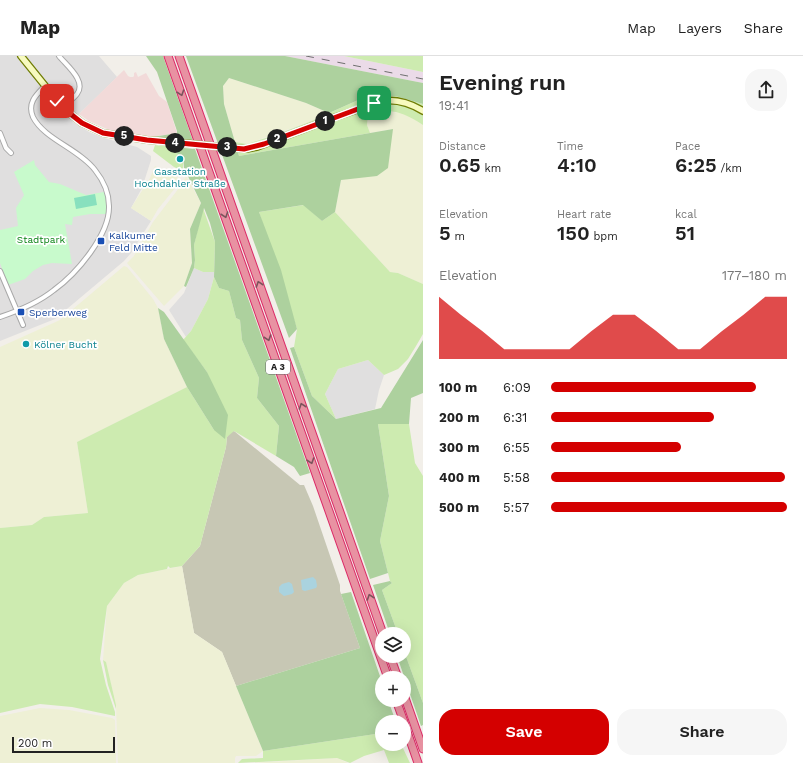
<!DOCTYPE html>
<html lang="en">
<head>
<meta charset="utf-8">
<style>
  :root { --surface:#fff; --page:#f6f6f6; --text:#222; --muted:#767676; --line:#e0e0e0; --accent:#d40000 }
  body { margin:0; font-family:"Work Sans",sans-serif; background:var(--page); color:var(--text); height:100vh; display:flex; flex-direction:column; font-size:15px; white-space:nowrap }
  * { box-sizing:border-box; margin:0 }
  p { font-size:13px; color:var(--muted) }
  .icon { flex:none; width:22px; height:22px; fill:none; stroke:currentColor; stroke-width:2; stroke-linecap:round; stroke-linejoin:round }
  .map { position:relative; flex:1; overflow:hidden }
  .drawer { display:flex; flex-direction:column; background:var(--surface); width:380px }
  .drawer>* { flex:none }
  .controls { position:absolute; left:375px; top:571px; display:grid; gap:8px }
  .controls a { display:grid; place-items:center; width:36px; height:36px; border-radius:50%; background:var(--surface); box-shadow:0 4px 16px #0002; font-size:20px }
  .scale { position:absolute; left:12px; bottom:10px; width:103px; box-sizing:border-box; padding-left:4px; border:2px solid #222; border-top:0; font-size:11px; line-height:14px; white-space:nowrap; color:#222; -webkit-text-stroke:3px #fff; paint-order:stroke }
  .pin { position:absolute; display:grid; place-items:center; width:34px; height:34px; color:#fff; margin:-17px; border-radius:8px; box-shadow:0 2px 6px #0006 }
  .km { position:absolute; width:20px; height:20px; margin:-10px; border-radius:50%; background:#222; color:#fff; font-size:11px; line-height:20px; text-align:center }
  .round { display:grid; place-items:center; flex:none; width:42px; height:42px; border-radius:16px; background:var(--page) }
  .overview { display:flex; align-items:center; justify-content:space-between; height:68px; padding:0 16px }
  h1 { font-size:22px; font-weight:600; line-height:30px }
  .figures { display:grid; grid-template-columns:repeat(3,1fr); gap:6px; height:68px; padding:4px 16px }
  .figures div { display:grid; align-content:center }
  .figures b { font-size:20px; font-weight:600 }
  .figures small { font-size:11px; font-weight:400 }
  .figures p { font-size:11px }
  .chart { height:112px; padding:8px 16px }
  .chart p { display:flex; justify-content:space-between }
  .chart svg { width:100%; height:72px; margin-top:4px; fill:var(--accent); opacity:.7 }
  .button { display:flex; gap:8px; margin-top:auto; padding:8px 16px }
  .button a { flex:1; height:46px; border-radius:16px; background:var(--accent); color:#fff; font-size:16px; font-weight:600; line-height:46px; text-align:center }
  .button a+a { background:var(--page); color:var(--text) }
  ul { padding:0 16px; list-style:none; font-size:13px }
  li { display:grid; grid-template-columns:64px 48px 1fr; align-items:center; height:30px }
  li i { height:10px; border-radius:5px; background:var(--accent) }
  header { display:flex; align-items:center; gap:24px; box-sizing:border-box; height:56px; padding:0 20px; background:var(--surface); border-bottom:1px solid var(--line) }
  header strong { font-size:19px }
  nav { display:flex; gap:22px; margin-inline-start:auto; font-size:14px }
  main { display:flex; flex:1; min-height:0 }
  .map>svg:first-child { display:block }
</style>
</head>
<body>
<header>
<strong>Map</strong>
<nav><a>Map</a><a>Layers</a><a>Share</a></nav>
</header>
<main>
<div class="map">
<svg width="423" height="707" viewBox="0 0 423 707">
  <rect width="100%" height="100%" fill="#f2efe9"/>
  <g fill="#e0dfdf">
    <path d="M0,0H99L117,21L79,58L73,66L89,76L104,82L137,91L151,100V104L142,132L131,152L151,165L131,197L124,205L55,263L0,285Z"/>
    <path d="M194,212L203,216H214V221L208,243L191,275L186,281L169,254L184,237Z"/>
    <path d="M368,304L384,319L379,334L375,353L336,363L325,338L338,313Z"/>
  </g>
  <path fill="#f2dad9" d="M124,14L128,20L130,21H133L134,20V17L136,16L138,21L146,17L159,40L167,46L177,77L153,81L114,76L89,65L79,58Z"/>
  <path fill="#ebdbe8" d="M285,0H344L423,16V27Z"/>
  <path fill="#c7c7b4" d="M234,375L300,429H304L313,450L340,529V535L360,592L236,630L222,596L194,577L182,510L200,490L226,391L227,381L230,376Z"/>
  <g fill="#eef0d5">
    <path d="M229,22L306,47L329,57L309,66L247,88L235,86L224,48L223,30Z"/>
    <path d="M379,55L405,57L423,69V228L398,217L390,216L335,156L341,124L392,73L370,77L367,69L368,58Z"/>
    <path d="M155,110L178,122L180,126L158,153L151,165L131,152L150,122Z"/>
    <path d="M186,120L201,147L190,173L192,207L184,230L164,250L127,207L134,200L153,166L182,128Z"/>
    <path d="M124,210L127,211L153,243L158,252L164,283L187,331L77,386L88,457L44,461L32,469L0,472V291L60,264Z"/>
    <path d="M182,510L194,577L222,596L263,695L256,700H236L235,702V707H118L116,649L106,607L103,604L107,550L124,527L138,519Z"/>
    <path d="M40,652L69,654L112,662L115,664L116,707H0V660Z"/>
    <path d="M337,702L348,707H251Z"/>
  </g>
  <g fill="#cdebb0">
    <path d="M344,0H423V16Z"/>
    <path d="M395,40L423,48V69C403,56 392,52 368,58L367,69L370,77L239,100L235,86L247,88L275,79L309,66L365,41Z"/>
    <path d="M155,89L173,91L176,97L183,100V115L174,111L153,95Z"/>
    <path d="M304,149L322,165L335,156L390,216L398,217L423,228V278L416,290L408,303L398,313L384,319L368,304L338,313L325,338L336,363L312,340L294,291L297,273L259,156Z"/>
    <path d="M203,152L215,186L214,216H203L194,212L195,204L194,189Z"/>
    <path d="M214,221L219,232L229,235L236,262L240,264L242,284L259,322L257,342L279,370L276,400L234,375L227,381L226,391L200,490L182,510L170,512L168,510L167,513L138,519L124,527L107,550L100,603L106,629L115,656V660L72,651L40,648L0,657V472L32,469L44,461L88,457L77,386L187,331L214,374L207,316L183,284L191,275L208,243Z"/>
    <path d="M378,368H409L415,407L423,420V647L404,595V578H398L382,534L392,527L390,525L380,485L389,440Z"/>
    <path d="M103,604L106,606L116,649V653L108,629Z"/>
    <path d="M382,677V688H401L410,707H389L384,694L364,700L350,707L337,702L238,707L242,703L263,702V695Z"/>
  </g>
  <g fill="#add19e">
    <path d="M146,0H163L193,85L153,81L177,77V75L157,16Z"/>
    <path d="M186,0H285L423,27V48L395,40L365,41L329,57L306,47L229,22L223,30L224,48L239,100L393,73L388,112L377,120L341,124L335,156L322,165L303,149L259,156L281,214L297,273L289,282Z"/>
    <path d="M173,91L195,93L310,417L300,420L294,411L276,400L279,370L257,342L259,322L242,284L240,264L236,262L229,235L219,232L214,221L215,186L210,167L204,152L194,189L195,204L194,212L186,231L184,230L192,207L190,173L201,147L184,112L183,100L176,97Z"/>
    <path d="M158,252L164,256L207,316L228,359L225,383L214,374L187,331L164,283Z"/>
    <path d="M423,284V337L411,342L409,368H378L389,440L380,485L388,517L370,523L290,292L294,291L312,340L336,363L381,352Z"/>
    <path d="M390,525L392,527L382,534L398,578H390L373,529Z"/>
    <path d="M351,536L382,626V644H388L396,666H382V677L263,695L236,630L360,592L341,538Z"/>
    <path d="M404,595L423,647V669L421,670L397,600H404Z"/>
  </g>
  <path fill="#c8facc" d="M34,104L35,109L49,126L60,128L86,139L104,136L106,143V158H90L73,161L72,169L65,168L72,208L52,207L43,209L33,215L25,223L8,229L0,207V174L18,170L16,152L24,139L14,116Z"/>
  <path fill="#88e0be" d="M95,138L97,149L76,153L74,142Z"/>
  <g fill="#aad3df">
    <path d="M313,521L316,524L317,530L316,532L305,535L302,534L301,524Z"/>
    <path d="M289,526L292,528L294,536L292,538L284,540L279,536V531L282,528Z"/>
  </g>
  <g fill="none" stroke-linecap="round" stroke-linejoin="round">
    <defs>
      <g id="minor">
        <path d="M59,0C66,9 87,25 77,38C73,43 67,47 63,52"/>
        <path d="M0,77L6,92L11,97"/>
        <path d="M0,215L23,269"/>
        <path d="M0,261C18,255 39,246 54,234C76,218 110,179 109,150C109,137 103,124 95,114C79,93 44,83 33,61C27,47 36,39 45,30"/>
      </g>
      <g id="secondary">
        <path d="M21,0L63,52L82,67L103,77L147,84L183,87"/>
        <path d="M232,92L246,93L257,91L336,61L382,45C397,43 410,47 423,55"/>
      </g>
      <g id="motorway">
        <path d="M168,0L388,622"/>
        <path d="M179,0L383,578"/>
        <path d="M390,600L398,622"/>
        <path d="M404,639L423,693"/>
        <path d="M396,644L404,666"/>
        <path d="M404,667L418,707"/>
      </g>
    </defs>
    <use href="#minor" stroke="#a9a9a9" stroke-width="6"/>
    <use href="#secondary" stroke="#707d05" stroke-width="8"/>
    <use href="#motorway" stroke="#dc2a67" stroke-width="9"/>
    <use href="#minor" stroke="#fff" stroke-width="4"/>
    <use href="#secondary" stroke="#f7fabf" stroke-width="5.5"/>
    <use href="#motorway" stroke="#e892a2" stroke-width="7"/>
    <path stroke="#707070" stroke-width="1" stroke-dasharray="8 8" stroke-linecap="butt" d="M306,0L423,23"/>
    <defs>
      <path id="secondary-bridge" d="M183,87L232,92"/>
    </defs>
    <use href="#secondary-bridge" stroke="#707d05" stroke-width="8" stroke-linecap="butt"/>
    <use href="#secondary-bridge" stroke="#f7fabf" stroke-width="5.5"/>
  </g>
  <defs><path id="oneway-chevron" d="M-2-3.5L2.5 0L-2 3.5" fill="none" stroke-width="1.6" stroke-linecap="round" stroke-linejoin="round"/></defs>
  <g stroke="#7b545c">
    <use href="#oneway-chevron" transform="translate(181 37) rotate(71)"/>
    <use href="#oneway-chevron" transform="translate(225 159) rotate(71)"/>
    <use href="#oneway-chevron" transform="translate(259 228) rotate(-109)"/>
    <use href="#oneway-chevron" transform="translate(268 282) rotate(71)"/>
    <use href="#oneway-chevron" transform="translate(302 350) rotate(-109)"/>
    <use href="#oneway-chevron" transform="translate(311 405) rotate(71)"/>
    <use href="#oneway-chevron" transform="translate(370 541) rotate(-109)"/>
  </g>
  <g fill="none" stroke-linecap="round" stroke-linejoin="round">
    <defs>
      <path id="route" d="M57,45L63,52L82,67L103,77L147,84L244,93L264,88L374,47"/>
    </defs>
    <use href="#route" stroke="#fff" stroke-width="8"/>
    <use href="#route" stroke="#d40000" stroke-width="5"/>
  </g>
  <g fill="#0f9aa8" stroke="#fff" stroke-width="1.5">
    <circle cx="180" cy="103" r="4"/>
    <circle cx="26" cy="288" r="4"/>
  </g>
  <g fill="#1a4fb4" stroke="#fff" stroke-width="1.5">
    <rect x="97" y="181" width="8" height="8" rx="2"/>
    <rect x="17" y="252" width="8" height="8" rx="2"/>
  </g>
  <g text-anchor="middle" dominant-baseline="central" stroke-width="3.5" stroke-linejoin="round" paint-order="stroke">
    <rect fill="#fff" stroke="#646464" stroke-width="1" x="266" y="304" width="24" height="14" rx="3"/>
    <g font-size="9" font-weight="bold" fill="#222">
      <text x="278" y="311">A 3</text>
    </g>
    <g font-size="10" fill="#0d838f" stroke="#fff">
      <text x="180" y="115">Gasstation<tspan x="180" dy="12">Hochdahler Straße</tspan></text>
      <text x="34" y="288" text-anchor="start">Kölner Bucht</text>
    </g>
    <g font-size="10" fill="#164399" stroke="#fff" text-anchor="start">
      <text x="109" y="179">Kalkumer<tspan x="109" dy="12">Feld Mitte</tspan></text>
      <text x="29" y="256">Sperberweg</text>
    </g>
    <g font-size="10" fill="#0c8416" stroke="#fff">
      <text x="41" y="183">Stadtpark</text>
    </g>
  </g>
</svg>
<div class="controls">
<a><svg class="icon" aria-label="layers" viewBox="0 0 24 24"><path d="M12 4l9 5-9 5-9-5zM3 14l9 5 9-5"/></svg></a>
<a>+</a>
<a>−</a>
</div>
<div class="scale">200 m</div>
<div class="pin" style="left:374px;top:47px;background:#1e9e55"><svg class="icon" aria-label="arrive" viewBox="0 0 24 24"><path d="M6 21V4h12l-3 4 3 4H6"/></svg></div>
<div class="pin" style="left:57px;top:45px;background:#d93025"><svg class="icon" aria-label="check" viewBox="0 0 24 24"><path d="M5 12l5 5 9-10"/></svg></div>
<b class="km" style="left:325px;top:65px">1</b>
<b class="km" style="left:277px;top:83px">2</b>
<b class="km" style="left:227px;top:91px">3</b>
<b class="km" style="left:175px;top:87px">4</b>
<b class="km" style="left:124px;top:80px">5</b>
</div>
<section class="drawer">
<div class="overview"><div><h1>Evening run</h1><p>19:41</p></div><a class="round"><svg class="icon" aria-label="share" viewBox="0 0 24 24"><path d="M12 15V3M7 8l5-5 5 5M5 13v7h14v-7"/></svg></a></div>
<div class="figures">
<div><p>Distance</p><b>0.65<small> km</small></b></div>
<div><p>Time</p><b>4:10</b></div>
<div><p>Pace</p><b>6:25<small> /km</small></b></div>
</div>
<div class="figures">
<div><p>Elevation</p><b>5<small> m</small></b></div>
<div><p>Heart rate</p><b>150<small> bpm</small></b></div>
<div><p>kcal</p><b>51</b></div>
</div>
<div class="chart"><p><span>Elevation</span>177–180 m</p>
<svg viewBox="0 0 160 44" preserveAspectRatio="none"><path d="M0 44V6L10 17L20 27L30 38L40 38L50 38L60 38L70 27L80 17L90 17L100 27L110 38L120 38L130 27L140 17L150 6L160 6V44z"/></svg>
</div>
<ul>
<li><b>100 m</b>6:09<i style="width:87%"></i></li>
<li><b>200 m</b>6:31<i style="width:69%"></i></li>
<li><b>300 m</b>6:55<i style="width:55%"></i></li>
<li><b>400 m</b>5:58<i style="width:99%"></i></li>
<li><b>500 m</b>5:57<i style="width:100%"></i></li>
</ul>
<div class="button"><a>Save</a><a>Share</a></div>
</section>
</main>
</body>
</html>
